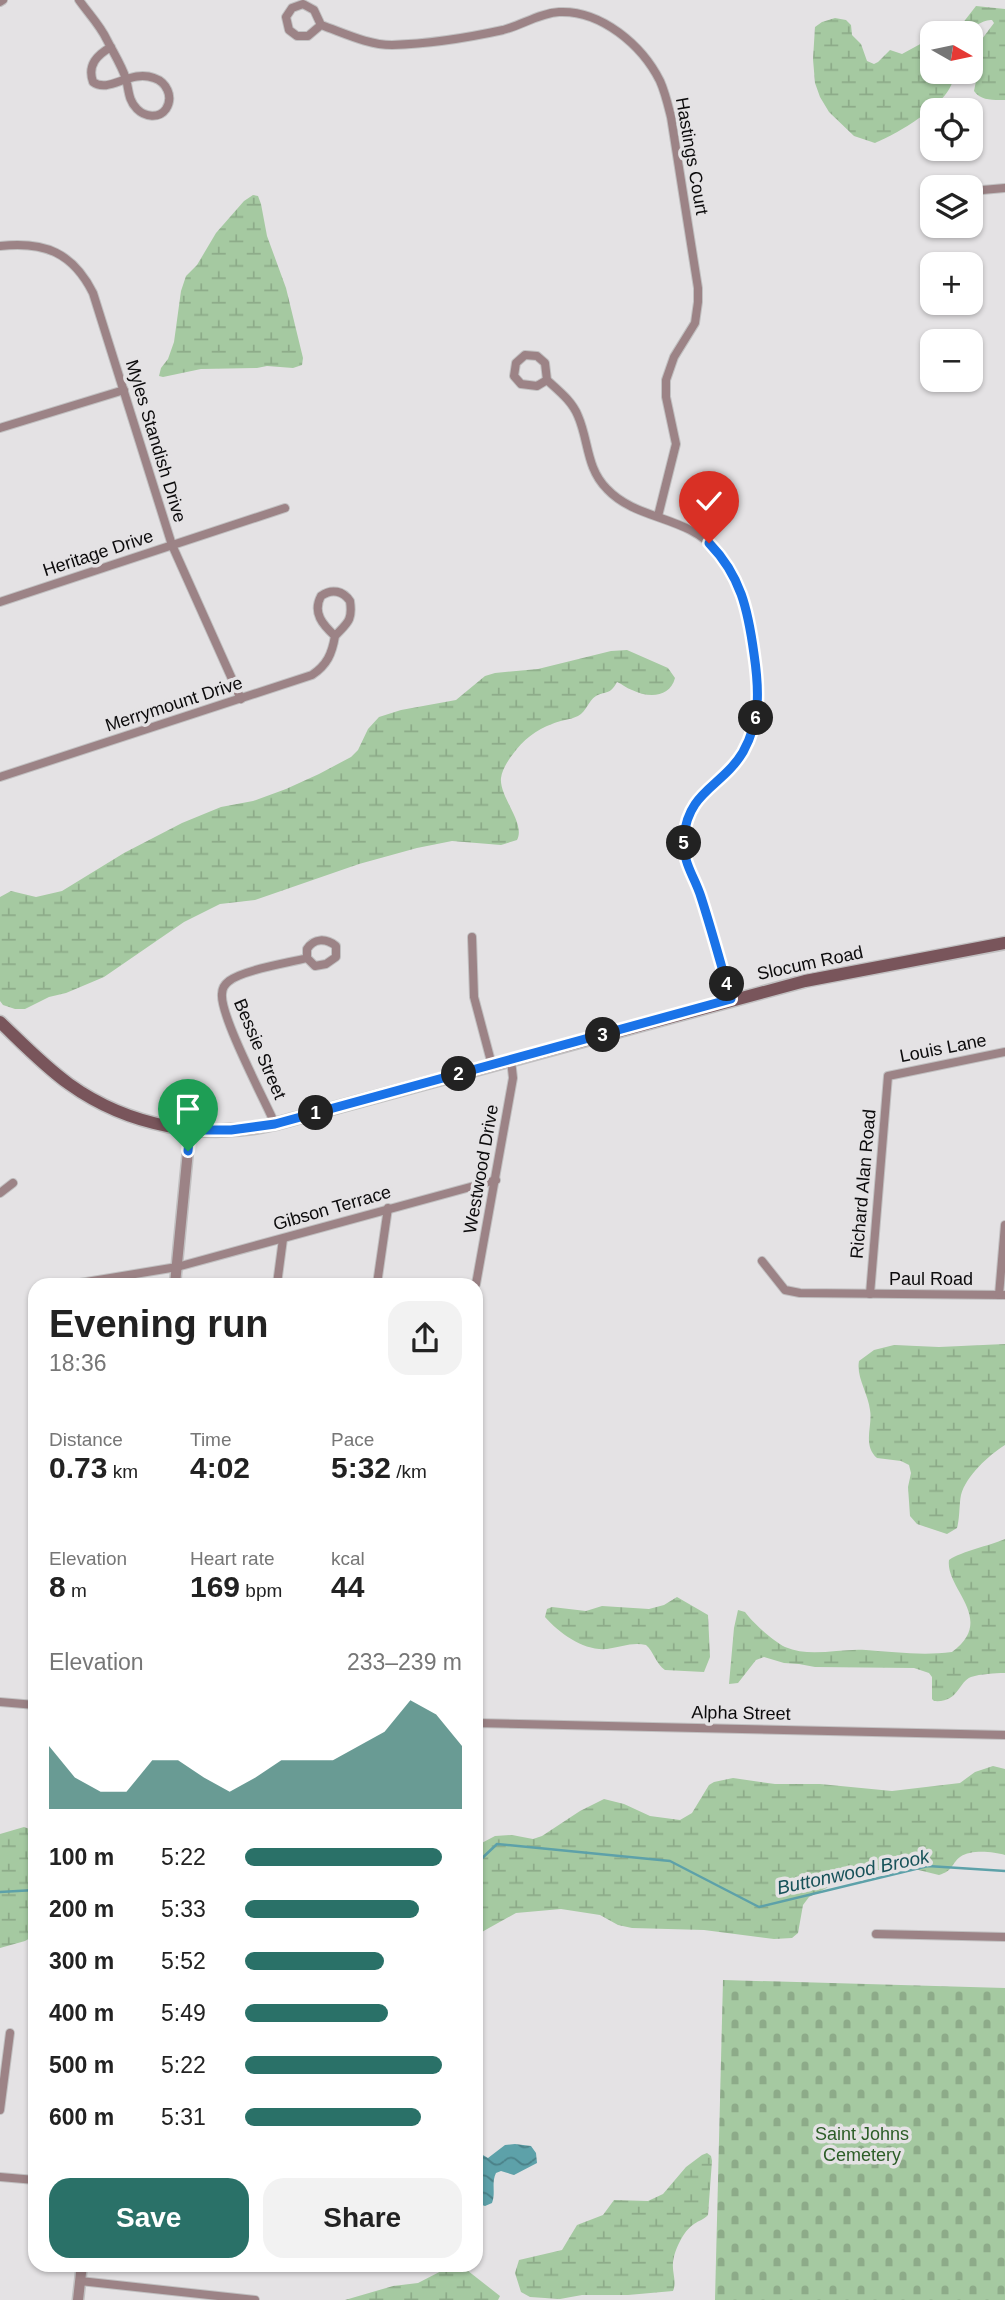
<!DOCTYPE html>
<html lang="en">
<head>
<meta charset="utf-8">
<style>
  :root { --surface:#fff; --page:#f2f2f2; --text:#222; --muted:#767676; --accent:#2a7168 }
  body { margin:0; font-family:Arial,sans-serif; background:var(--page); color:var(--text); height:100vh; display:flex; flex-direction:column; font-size:26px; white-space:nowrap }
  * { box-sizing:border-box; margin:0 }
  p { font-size:23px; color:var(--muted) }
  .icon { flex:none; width:38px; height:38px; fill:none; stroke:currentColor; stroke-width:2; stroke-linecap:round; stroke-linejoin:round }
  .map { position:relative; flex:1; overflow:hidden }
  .panel { position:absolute; left:28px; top:1278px; width:455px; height:994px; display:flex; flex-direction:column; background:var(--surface); border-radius:21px; box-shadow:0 2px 5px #0004 }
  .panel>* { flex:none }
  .needle { width:46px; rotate:99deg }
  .tools { position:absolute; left:920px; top:21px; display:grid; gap:14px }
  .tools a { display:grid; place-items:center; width:63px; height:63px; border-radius:14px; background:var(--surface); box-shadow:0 2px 5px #0004; font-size:35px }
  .pin { position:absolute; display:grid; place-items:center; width:60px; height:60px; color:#fff; margin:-72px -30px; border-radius:50% 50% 50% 0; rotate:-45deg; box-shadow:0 0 7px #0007 }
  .pin .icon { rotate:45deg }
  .km { position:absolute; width:35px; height:35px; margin:-18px; border-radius:50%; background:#222; color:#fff; font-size:19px; line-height:35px; text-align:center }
  .round { display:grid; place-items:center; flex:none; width:74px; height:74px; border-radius:21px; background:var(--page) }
  .overview { display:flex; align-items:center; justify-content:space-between; height:119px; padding:0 21px }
  h1 { font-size:38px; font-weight:600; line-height:52px }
  .stats { display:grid; grid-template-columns:repeat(3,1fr); gap:10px; height:119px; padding:7px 21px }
  .stats div { display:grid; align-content:center }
  .stats b { font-size:30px; font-weight:600 }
  .stats small { font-size:19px; font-weight:400 }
  .stats p { font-size:19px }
  .chart { height:196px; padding:14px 21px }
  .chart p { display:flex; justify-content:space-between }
  .chart svg { width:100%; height:126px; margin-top:7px; fill:var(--accent); opacity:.7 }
  .action { display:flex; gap:14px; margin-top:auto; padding:14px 21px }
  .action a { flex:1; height:80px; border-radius:21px; background:var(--accent); color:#fff; font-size:28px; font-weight:600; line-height:80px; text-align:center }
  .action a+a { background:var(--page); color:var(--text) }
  ul { padding:0 21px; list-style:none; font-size:23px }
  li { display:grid; grid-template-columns:112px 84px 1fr; align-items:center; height:52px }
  li i { height:18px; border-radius:9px; background:var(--accent) }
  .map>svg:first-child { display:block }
</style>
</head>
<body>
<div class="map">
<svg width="1005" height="2300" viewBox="0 0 1005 2300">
  <defs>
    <pattern id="wetland-marsh" width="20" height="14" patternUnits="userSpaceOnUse" patternTransform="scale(1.75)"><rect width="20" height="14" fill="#a5c9a1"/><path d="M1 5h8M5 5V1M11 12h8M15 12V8" fill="none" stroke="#8dab89"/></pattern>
    <pattern id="cemetery-stones" width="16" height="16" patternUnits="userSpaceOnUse" patternTransform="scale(1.75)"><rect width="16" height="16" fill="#a5c9a1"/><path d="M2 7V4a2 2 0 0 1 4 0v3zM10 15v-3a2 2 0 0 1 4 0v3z" fill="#8dab89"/></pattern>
    <pattern id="water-waves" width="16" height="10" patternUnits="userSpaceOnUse" patternTransform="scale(1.75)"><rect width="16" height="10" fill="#5da1a9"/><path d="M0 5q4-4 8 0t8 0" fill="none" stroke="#4b8188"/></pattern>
  </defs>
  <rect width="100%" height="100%" fill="#e4e2e4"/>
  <g fill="url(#wetland-marsh)">
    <path d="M976,6L1005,9V100C994,100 981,101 974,91L979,66L976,47L994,23L992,20C981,19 974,30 963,29L962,24Z"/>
    <path d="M835,18L846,20L851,25L852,35L861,44L867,61L874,64L878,62L890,50L902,54L924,42H933V72H953C959,99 897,134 875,143L854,136L829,112L820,97L815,83L813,59L815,27L822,22Z"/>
    <path d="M253,195L258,196L261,204L267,236L286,288L303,358L302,365L293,368L267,366L257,368L201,369L163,377L159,376L161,368L168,359L174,342L181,291L186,276L197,265L216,233L244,201Z"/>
    <path d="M627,650L668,668L675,678C670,698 648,698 632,690C626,688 622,684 617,682C609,696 607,690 596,696C588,701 587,711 578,716C570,720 560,720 552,724C537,729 522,741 513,754C508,760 502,770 501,778C499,797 526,823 517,840L501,845L452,841L417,848L359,864L255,900L220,904L184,922L104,977L66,993L49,997L25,1009H15L3,1005L0,1001V897L11,891L36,897L62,891L124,853L182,823L221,807L253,801L286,789L319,774L351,757L358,750L368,729L379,717L401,710L456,700L485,676L495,673L538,669L611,651Z"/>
    <path d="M1005,1344V1445C989,1455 966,1476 961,1495C959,1505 960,1517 957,1528L947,1534L917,1524L910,1516L908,1487L911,1473L909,1465L901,1461L877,1458C862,1445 873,1425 870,1410C868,1393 856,1377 859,1361L874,1350L894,1345L939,1347Z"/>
    <path d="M1005,1539V1673C994,1673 981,1674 971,1677C958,1682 959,1703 934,1701L932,1699V1677L929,1673L914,1668L815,1667L799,1664L784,1663L764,1657L756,1660L738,1683L729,1684L734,1628L738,1610L745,1612C752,1622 773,1641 785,1647C811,1658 839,1648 866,1650C894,1652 923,1656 952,1652C997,1619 945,1589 949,1560C962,1551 989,1546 1005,1539Z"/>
    <path d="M677,1597L708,1615L710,1657L704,1672L665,1670C656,1664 654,1652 646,1645C632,1642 621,1647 607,1649C584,1651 560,1634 545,1617L547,1609L552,1607L586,1611L602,1606L649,1609L664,1605Z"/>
    <path d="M993,1766L1005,1769V1855C993,1852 972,1849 960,1857C951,1864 953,1871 939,1875L898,1865L844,1879L809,1897L803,1905L798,1933L792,1938L774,1939L704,1930L632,1928L618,1925L600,1915L561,1909L516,1913L480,1933H476V1846L495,1836L512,1835L533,1839L542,1836L580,1811L604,1799L624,1804L650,1816L680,1820L692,1813L709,1785L714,1782L733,1778L775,1784H820L892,1791L960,1783L975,1772Z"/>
    <path d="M24,1827L35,1831V1935L25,1941L0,1948V1834Z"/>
    <path d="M707,2153L711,2156L712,2161L708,2215C703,2220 700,2220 694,2224C683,2231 674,2251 673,2263C672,2273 677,2282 673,2291L628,2295H582L560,2299L530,2297L521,2292L515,2273L519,2260L562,2250L577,2225L603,2215L614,2200L648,2201L663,2194L686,2167L702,2155Z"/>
    <path d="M453,2265L463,2267L500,2296L498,2300H345L393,2286L418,2283Z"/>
  </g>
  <path fill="url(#cemetery-stones)" d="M723,1980L1005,1988V2300H715Z"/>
  <path fill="url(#water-waves)" d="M515,2144L531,2146L536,2153L537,2163L514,2175L501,2171L496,2173C491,2183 496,2193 492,2203L485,2206L476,2203V2151L488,2158L505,2145Z"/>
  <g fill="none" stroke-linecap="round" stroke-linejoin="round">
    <g stroke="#5da1a9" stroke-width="2.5">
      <path d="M476,1864L497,1844L670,1861L759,1907L928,1866L1005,1871"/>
      <path d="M0,1892L35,1890"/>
    </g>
    <defs>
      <g id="minor">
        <path d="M79,0C88,13 100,25 107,40C113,52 122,66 126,79C129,90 128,100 137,109C145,117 159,119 166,109C174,96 166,82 154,78C130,69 109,94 93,82C87,65 97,55 111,47"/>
        <path d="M0,2L3,0"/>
        <path d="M321,25L308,36H297L289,30L286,17L292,8L303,4L314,10L321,25C344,33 368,45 392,45C426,44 471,37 503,30C522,25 540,13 559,12C601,10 642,45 660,81C665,92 668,105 671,117L698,288V302L695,323L674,357L666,380V397L676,444L658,516"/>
        <path d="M971,191L1005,188"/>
        <path d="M0,246C45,241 73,253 93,293L172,545L241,699"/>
        <path d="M547,380L545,363L537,356L525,355L516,363L514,376L521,384L537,386L547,380C559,391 572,401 578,416C589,441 586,468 607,489C637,521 687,515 717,551C741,581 749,612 754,649C759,689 762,726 737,761C717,788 690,794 685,832C680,862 695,876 703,902C713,934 722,967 731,999"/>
        <path d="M0,428L124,390"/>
        <path d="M0,602L285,508"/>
        <path d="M0,777L312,675C327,665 332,654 335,636C347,623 353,621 350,601C343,591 332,588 321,596C312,613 323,625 335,636"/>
        <path d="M472,937L474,997L492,1065"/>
        <path d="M275,1124C264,1099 220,1016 222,994C222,988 225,984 229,981C243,970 288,963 307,958L315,966L326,964L336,957V946C326,938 314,938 307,949V958"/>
        <path d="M0,1193L13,1183"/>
        <path d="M762,1261L785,1290L800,1293L1005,1295"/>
        <path d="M74,1284L177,1267L496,1180"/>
        <path d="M277,1284L283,1239"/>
        <path d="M377,1284L388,1208"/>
        <path d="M476,1284L513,1078L511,1060"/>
        <path d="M870,1294L888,1076L1005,1052"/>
        <path d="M999,1295L1005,1225"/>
        <path d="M0,1702L35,1705"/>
        <path d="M476,1723L1005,1735"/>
        <path d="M876,1934L1005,1937"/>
        <path d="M0,2110L10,2033"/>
        <path d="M0,2177L35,2180"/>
        <path d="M80,2281L255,2300"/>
      </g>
      <g id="tertiary">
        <path d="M175,1284L190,1130"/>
        <path d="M78,2300L82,2264"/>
      </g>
      <path id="secondary" d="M0,1022C22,1043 44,1066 69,1084C129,1127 204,1140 275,1124L805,981L1005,943"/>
    </defs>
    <use href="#minor" stroke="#c1c0c1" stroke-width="10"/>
    <use href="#tertiary" stroke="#c1c0c1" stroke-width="13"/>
    <use href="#secondary" stroke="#c1c0c1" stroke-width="15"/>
    <use href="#minor" stroke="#9c8386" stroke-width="8"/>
    <use href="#tertiary" stroke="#9c8386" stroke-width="10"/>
    <use href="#secondary" stroke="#79555b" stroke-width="12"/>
  </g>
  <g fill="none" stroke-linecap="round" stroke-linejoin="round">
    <defs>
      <path id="route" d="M188,1151L190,1130H231L275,1124L731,999C721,965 712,931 701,897C694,875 682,863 684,837C688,791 722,787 743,752C761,720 759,688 754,654C748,610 741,576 709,543"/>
    </defs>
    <use href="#route" stroke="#fff" stroke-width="14"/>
    <use href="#route" stroke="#1a73e8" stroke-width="9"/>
  </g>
  <g text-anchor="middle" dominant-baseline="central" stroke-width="7" stroke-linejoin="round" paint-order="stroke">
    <g font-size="18" fill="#0c0b0c" stroke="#e4e2e4">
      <text transform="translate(692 156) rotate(80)">Hastings Court</text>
      <text transform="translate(156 441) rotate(73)">Myles Standish Drive</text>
      <text transform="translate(98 553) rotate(-18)">Heritage Drive</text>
      <text transform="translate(174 704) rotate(-18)">Merrymount Drive</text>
      <text transform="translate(810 963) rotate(-12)">Slocum Road</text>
      <text transform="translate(943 1048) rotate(-11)">Louis Lane</text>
      <text transform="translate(260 1049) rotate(67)">Bessie Street</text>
      <text transform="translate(481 1169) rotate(-80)">Westwood Drive</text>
      <text transform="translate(863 1184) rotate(-85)">Richard Alan Road</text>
      <text transform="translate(332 1208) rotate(-16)">Gibson Terrace</text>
      <text x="931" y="1279">Paul Road</text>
      <text transform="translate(741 1713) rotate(1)">Alpha Street</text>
    </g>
    <g font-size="18" fill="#2c5d27" stroke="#e4e2e4">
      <text x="862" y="2134">Saint Johns<tspan x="862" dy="21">Cemetery</tspan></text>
    </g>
    <g font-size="19" font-style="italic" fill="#175259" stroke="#e4e2e4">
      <text transform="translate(853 1872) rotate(-12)">Buttonwood Brook</text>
    </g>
  </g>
</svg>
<div class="tools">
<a><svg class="needle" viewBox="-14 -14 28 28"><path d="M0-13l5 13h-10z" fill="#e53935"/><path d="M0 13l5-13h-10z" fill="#767676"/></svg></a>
<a><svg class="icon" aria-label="locate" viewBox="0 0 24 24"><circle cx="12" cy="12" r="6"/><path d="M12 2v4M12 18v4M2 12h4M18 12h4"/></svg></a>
<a><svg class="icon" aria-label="layers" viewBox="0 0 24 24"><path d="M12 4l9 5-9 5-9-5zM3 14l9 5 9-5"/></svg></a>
<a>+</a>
<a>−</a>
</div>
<div class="pin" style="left:188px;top:1151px;background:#1e9e55"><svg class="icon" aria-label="arrive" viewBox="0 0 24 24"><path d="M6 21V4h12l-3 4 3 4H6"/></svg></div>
<div class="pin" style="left:709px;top:543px;background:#d93025"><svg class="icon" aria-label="check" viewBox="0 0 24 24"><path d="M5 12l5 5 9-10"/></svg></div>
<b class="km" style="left:316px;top:1113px">1</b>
<b class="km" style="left:459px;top:1074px">2</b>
<b class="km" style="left:603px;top:1035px">3</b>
<b class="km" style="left:727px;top:984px">4</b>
<b class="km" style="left:684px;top:843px">5</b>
<b class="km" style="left:756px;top:718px">6</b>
<section class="panel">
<div class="overview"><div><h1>Evening run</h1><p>18:36</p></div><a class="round"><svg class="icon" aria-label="share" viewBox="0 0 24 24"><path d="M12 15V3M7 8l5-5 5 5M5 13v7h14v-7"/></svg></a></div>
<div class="stats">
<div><p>Distance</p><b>0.73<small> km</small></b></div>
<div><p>Time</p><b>4:02</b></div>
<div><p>Pace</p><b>5:32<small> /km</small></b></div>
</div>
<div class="stats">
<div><p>Elevation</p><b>8<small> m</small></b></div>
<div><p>Heart rate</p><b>169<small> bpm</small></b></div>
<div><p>kcal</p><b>44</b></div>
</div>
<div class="chart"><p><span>Elevation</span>233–239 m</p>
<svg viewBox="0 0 160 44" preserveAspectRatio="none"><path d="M0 44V22L10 33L20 38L30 38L40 27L50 27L60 33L70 38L80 33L90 27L100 27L110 27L120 22L130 17L140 6L150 11L160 22V44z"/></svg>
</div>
<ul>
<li><b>100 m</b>5:22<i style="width:91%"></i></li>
<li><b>200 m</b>5:33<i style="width:80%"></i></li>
<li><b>300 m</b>5:52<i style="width:64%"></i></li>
<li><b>400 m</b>5:49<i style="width:66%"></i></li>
<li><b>500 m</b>5:22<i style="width:91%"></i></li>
<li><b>600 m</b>5:31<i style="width:81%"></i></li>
</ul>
<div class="action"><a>Save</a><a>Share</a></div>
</section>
</div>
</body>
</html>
